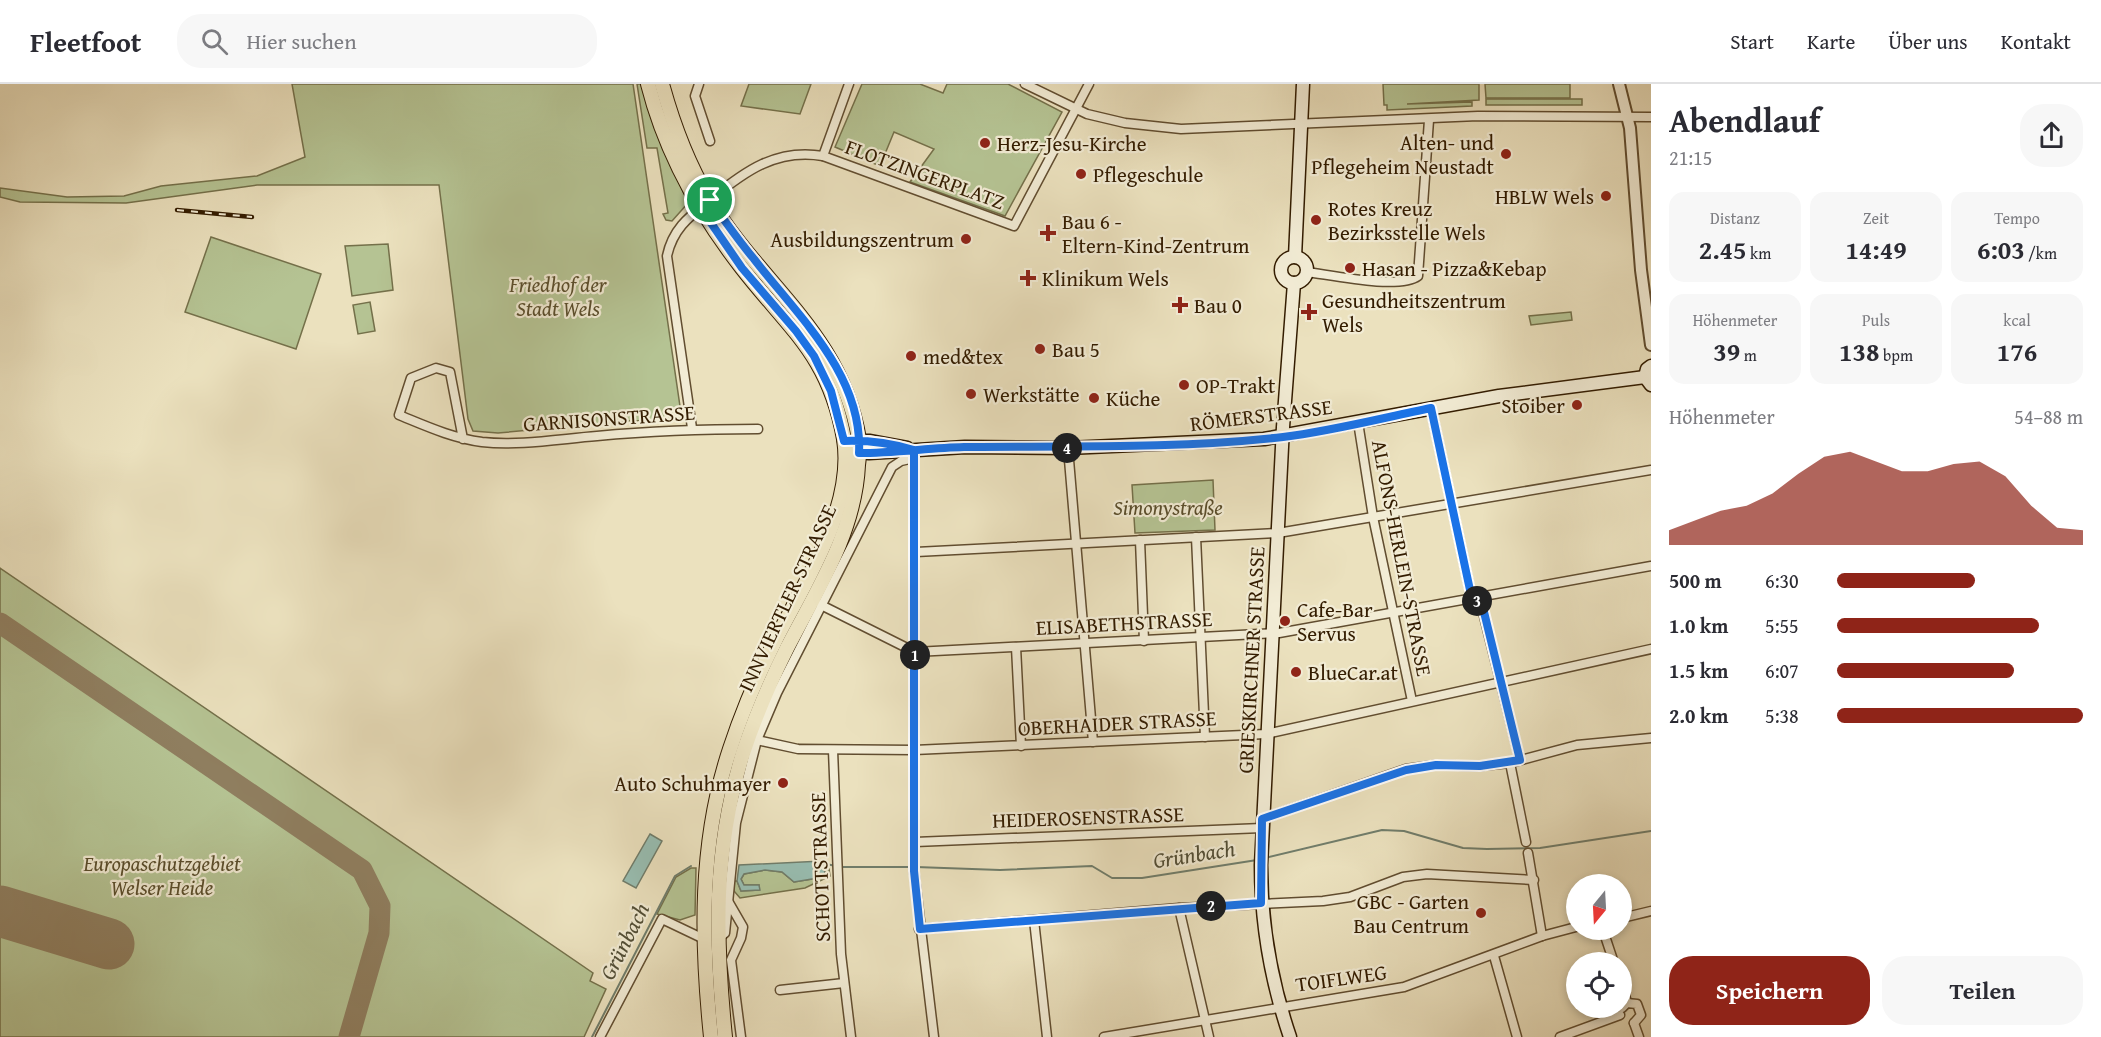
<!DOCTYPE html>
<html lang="de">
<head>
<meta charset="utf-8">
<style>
  :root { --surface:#fff; --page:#f7f7f7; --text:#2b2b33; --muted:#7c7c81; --line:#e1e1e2; --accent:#8f2418 }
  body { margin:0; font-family:"Gentium Book Plus",serif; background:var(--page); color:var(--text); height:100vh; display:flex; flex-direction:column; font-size:22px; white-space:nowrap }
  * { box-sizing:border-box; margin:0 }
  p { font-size:20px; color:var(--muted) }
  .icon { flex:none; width:33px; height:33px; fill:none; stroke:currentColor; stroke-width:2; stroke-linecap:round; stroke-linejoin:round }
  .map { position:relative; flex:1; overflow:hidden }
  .side { display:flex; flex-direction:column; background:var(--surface); width:450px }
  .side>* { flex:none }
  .needle { width:39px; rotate:198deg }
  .buttons { position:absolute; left:1566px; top:790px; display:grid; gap:12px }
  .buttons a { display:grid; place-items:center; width:66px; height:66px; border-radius:50%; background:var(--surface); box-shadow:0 3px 9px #0003; font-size:30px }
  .pin { position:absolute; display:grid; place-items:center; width:51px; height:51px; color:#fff; margin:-26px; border:3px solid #fff; border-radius:50%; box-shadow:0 2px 6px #0007 }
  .km { position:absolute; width:30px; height:30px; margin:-15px; border-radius:50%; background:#222; color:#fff; font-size:16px; line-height:30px; text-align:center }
  .round { display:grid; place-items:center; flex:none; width:63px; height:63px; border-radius:24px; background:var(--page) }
  .overview { display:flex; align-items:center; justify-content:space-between; height:102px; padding:0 18px }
  h1 { font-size:33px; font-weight:700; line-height:45px }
  .stats { display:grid; grid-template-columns:repeat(3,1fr); gap:9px; height:102px; padding:6px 18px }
  .stats div { display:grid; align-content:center; border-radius:15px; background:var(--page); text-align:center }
  .stats b { font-size:26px; font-weight:700 }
  .stats small { font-size:16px; font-weight:400 }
  .stats p { font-size:16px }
  .chart { height:168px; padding:12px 18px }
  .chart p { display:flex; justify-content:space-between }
  .chart svg { width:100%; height:108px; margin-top:6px; fill:var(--accent); opacity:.7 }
  .button { display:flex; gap:12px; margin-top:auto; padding:12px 18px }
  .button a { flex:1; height:69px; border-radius:24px; background:var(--accent); color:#fff; font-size:24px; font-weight:700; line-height:69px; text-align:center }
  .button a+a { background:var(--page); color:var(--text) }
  ul { padding:0 18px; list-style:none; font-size:20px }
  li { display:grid; grid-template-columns:96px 72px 1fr; align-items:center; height:45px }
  li i { height:15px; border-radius:8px; background:var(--accent) }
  header { display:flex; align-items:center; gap:36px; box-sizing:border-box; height:84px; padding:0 30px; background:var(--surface); border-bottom:2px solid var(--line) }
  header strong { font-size:28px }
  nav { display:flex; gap:33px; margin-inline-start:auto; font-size:21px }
  .search { width:420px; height:54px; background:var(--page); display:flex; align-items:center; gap:15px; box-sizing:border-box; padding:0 21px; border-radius:24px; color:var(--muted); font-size:22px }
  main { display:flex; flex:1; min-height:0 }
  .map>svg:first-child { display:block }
</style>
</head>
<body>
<header>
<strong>Fleetfoot</strong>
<div class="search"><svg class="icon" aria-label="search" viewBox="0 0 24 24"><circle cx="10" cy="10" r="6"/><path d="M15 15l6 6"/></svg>Hier suchen</div>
<nav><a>Start</a><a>Karte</a><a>Über uns</a><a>Kontakt</a></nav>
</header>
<main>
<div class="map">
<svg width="1651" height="953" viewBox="0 0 1651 953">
  <rect width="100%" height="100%" fill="#ebe1be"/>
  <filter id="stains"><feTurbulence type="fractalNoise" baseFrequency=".00333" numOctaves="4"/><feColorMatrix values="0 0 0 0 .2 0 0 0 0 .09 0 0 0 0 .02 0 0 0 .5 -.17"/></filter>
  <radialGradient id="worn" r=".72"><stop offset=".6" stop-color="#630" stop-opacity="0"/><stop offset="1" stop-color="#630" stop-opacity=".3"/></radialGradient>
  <g fill="#b5c393" stroke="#74704a" stroke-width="1.5">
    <path d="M292,0H633L682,336L629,337L498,349L473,347L468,335L439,101H257L126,119L20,118L0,113V104L67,113L124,112L161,102L257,92L305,73Z"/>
    <path d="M637,0H643L656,45L688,119L672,137L666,136L663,130L668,129L657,64H647Z"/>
    <path d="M749,0H811L800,30L741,22Z"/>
    <path d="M862,0H920L943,9L947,0H1008L1062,28L1005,132L910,98L934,65L894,48L880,82L835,63Z"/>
    <path d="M1383,0H1479V16L1407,20L1472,18V22L1387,26V21H1384Z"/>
    <path d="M1485,0H1570V14H1486Z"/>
    <rect x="1486" y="15" width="96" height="6"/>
    <path d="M211,153L321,190L296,265L185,228Z"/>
    <path d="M388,160L393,206L352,212L345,162Z"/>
    <path d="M370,218L375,247L358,250L353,221Z"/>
    <path d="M1571,228L1572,236L1531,241L1529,232Z"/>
    <path d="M1213,396L1215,446L1135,449L1132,401Z"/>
    <path d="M0,484L593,889L590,897L606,905L584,953H0Z"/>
    <path d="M691,784H696L695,831L680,836L657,830L676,793Z"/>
    <path d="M825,785H829L830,792L805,804L740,814L734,807V797H737L741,807L759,806V801H744L741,795L744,790L765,786L782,788L794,798L818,794L825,789Z"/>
  </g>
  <g fill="#98beb2" stroke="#707d6b" stroke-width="1.5">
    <path d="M650,750L662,757L636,804L623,797Z"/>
    <path d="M822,777L825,789L818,794L794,798L782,788L765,786L744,790L741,795L744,801H759L760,806L741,807L737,797L739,781Z"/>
  </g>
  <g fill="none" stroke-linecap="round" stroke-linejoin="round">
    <g stroke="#707d6b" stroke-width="2">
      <path d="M1265,774L1382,746L1404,747L1463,764L1487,765L1540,764L1651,747"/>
      <path d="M821,779L836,782"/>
      <path d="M841,783H911"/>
      <path d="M916,783L1000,786L1092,782L1112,794H1142L1257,776"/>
      <path d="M592,953L675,792L691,782"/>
    </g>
    <path stroke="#8f7e5f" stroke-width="21" d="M0,539L362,786L380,822L379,849L349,953"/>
    <path stroke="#8f7e5f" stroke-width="51" d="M0,827L109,860"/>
    <defs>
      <g id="minor">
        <path d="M699,0L695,12L710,57"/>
        <path d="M1025,0L1087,30L1125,39L1181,45L1478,32L1651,33"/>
        <path d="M823,72L849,0"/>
        <path d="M1307,188C1331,191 1399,206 1418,192L1429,36"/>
        <path d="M1431,324L1470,506L1483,528L1520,676"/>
        <path d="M1358,338L1373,433L1412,617"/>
        <path d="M692,344L667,172C673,144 690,132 711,115C745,87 777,64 823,72L1014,142L1089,0"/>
        <path d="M463,355L450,288L436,284L411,294L399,331C426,342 452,354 482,358C519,362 559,355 597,352C650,347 704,345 758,345"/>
        <path d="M1068,364L1093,658"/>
        <path d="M914,370V787L934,953"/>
        <path d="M1196,453L1205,653"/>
        <path d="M1140,456L1144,557"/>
        <path d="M916,468L1278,449L1651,386"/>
        <path d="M821,521L915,568L1279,549L1651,482"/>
        <path d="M1016,563L1021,662"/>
        <path d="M757,656L798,665L914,666L1266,650L1651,565"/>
        <path d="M833,666L841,870L851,953"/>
        <path d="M1510,679L1526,758"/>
        <path d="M1262,735L1406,685L1435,681L1480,682L1510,679L1577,661L1651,654"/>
        <path d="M915,758L1262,744"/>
        <path d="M1528,769L1542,852"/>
        <path d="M728,817L743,843L741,854L731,876L741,953"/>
        <path d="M1179,824L1209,953"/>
        <path d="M1622,834L1651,827"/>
        <path d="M1034,836L1047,953"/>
        <path d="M919,845L1179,824L1323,817L1350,813L1403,793L1427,790L1534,796"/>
        <path d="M1603,846L1614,879"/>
        <path d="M718,855L725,849L736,739L757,656L777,609L892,383L901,377L914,374"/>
        <path d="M1494,872L1517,953"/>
        <path d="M1622,899L1627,919"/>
        <path d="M780,906L844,899"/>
        <path d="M1622,924L1627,919L1637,920L1641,931L1634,939"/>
        <path d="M1634,939L1639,953"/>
        <path d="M600,953L662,835L706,856"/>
        <path d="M1104,953L1404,903L1542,852L1576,843"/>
        <path d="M1560,953L1620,931"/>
      </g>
      <path id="tertiary" d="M1619,0L1630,44L1641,186L1651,261"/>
      <g id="secondary">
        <path d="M1295,173L1303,0"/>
        <circle cx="1294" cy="186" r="13"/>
        <path d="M1651,282L1647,285L1645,293L1651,301"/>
        <path d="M844,357H869L907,364"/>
        <path d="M851,367L869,369L965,363L1068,364L1264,355L1499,312L1645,293"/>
        <path d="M1290,953C1271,897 1261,840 1261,781L1283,343L1294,199"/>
      </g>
      <g id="primary">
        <path d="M648,0C665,67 700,130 742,184C791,247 829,271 844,355C855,424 803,501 774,559C757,593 742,628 730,665C699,758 701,856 711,953"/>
        <path d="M662,0C673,40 688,80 709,115C761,202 841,248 859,355C860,363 859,373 858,381C855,448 817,506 787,564C770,598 755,633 743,669C713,766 715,854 725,953"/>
      </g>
    </defs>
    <use href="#minor" stroke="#614d30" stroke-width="11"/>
    <use href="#tertiary" stroke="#614d30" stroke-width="14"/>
    <use href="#secondary" stroke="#331c00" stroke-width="15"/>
    <use href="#primary" stroke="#331c00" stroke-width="16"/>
    <use href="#minor" stroke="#f2ecd5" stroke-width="8"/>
    <use href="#tertiary" stroke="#f2ecd5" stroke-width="10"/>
    <use href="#secondary" stroke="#f2ecd5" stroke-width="12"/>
    <use href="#primary" stroke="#ebe1be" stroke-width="14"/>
    <defs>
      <path id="rail" d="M177,126L252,133"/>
    </defs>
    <use href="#rail" stroke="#331c00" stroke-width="4.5"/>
    <use href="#rail" stroke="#f2ecd5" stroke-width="2" stroke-dasharray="7" stroke-linecap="butt"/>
  </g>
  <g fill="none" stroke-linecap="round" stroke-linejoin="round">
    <defs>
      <path id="route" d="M710,116L700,123L742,184L796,247L814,272L831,307L844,357C869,356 890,359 914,366V787L920,845L1261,819L1262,735L1406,686L1436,681L1480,682L1520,676L1484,528L1470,506L1431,324C1382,334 1332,347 1283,353C1177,365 1070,362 964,363C929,364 894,369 859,369C863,291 798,232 754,175C738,156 724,136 710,116"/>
    </defs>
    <use href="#route" stroke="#fff" stroke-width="12"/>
    <use href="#route" stroke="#1a73e8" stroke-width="8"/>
  </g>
  <g fill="#8f2418" stroke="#f2ecd5" stroke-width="2">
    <circle cx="985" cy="59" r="6"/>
    <circle cx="1506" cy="70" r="6"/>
    <circle cx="1081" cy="90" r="6"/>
    <circle cx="1606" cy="112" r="6"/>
    <circle cx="1316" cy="136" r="6"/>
    <path d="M1045 140h6v6h6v6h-6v6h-6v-6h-6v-6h6z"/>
    <circle cx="966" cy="155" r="6"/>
    <circle cx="1350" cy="184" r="6"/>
    <path d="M1025 185h6v6h6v6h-6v6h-6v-6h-6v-6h6z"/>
    <path d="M1177 212h6v6h6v6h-6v6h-6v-6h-6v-6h6z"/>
    <path d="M1306 219h6v6h6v6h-6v6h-6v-6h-6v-6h6z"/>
    <circle cx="1040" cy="265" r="6"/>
    <circle cx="911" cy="272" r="6"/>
    <circle cx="1184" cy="301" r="6"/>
    <circle cx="971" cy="310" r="6"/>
    <circle cx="1094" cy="314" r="6"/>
    <circle cx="1577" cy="321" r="6"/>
    <circle cx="1285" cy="537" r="6"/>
    <circle cx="1296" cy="588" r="6"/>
    <circle cx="783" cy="699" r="6"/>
    <circle cx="1481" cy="829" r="6"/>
  </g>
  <g text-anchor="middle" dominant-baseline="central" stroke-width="4.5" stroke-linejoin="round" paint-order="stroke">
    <g font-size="21" fill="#331c00" stroke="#f2ecd5" text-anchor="start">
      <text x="1494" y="58" text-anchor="end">Alten- und<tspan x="1494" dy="24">Pflegeheim Neustadt</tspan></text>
      <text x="997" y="59">Herz-Jesu-Kirche</text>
      <text x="1093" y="90">Pflegeschule</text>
      <text x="1594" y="112" text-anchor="end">HBLW Wels</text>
      <text x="1328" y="124">Rotes Kreuz<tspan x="1328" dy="24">Bezirksstelle Wels</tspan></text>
      <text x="1062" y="137">Bau 6 -<tspan x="1062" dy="24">Eltern-Kind-Zentrum</tspan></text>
      <text x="954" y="155" text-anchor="end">Ausbildungszentrum</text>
      <text x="1362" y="184">Hasan - Pizza&amp;Kebap</text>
      <text x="1042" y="194">Klinikum Wels</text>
      <text x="1322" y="216">Gesundheitszentrum<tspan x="1322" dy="24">Wels</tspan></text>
      <text x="1194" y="221">Bau 0</text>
      <text x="1052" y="265">Bau 5</text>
      <text x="923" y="272">med&amp;tex</text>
      <text x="1196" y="301">OP-Trakt</text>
      <text x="983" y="310">Werkstätte</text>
      <text x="1106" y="314">Küche</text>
      <text x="1565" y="321" text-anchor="end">Stoiber</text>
      <text x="1297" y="525">Cafe-Bar<tspan x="1297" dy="24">Servus</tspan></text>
      <text x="1308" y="588">BlueCar.at</text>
      <text x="771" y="699" text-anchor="end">Auto Schuhmayer</text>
      <text x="1469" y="817" text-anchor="end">GBC - Garten<tspan x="1469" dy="24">Bau Centrum</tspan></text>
    </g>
    <g font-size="21" fill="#331c00" stroke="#f2ecd5">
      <text transform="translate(925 90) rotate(20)">FLOTZINGERPLATZ</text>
      <text transform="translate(1261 331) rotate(-7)">RÖMERSTRASSE</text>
      <text transform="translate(609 334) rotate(-4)">GARNISONSTRASSE</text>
      <text transform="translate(1402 474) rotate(79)">ALFONS-HERLEIN-STRASSE</text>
      <text transform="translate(787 514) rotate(-65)">INNVIERTLER STRASSE</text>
      <text transform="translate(1124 539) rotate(-3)">ELISABETHSTRASSE</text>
      <text transform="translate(1251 576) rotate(-87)">GRIESKIRCHNER STRASSE</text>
      <text transform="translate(1117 639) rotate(-3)">OBERHAIDER STRASSE</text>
      <text transform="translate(1088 733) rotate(-2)">HEIDEROSENSTRASSE</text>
      <text transform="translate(820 783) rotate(-92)">SCHOTTSTRASSE</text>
      <text transform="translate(1341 894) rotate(-8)">TOIFLWEG</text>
    </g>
    <g font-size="21" font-style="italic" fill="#5a4e2c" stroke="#f2ecd5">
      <text x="558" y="200">Friedhof der<tspan x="558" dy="24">Stadt Wels</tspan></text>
      <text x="1168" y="423">Simonystraße</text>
      <text x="162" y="779">Europaschutzgebiet<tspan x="162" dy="24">Welser Heide</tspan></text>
    </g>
    <g font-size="22" font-style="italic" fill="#514d35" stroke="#f2ecd5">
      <text transform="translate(1194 770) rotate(-9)">Grünbach</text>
      <text transform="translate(624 857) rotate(-63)">Grünbach</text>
    </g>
  </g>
  <rect width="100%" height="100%" filter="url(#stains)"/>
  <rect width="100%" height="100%" fill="url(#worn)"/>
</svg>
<div class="buttons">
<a><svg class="needle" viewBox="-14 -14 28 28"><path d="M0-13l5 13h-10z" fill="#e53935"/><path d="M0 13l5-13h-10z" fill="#7c7c81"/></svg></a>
<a><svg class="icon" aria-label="locate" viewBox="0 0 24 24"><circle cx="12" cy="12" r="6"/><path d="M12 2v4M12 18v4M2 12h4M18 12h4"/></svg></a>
</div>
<div class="pin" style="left:710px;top:116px;background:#1e9e55"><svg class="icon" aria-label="arrive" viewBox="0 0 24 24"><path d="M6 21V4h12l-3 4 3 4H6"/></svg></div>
<b class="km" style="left:915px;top:571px">1</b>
<b class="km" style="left:1211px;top:822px">2</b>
<b class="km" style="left:1477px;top:517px">3</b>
<b class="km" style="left:1067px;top:364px">4</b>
</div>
<section class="side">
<div class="overview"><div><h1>Abendlauf</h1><p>21:15</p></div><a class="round"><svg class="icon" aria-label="share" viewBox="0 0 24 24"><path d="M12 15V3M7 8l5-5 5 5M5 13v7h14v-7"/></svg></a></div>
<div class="stats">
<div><p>Distanz</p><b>2.45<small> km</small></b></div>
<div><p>Zeit</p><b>14:49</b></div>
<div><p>Tempo</p><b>6:03<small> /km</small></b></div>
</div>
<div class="stats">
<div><p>Höhenmeter</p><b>39<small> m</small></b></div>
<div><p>Puls</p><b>138<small> bpm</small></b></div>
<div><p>kcal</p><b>176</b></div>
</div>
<div class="chart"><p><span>Höhenmeter</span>54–88 m</p>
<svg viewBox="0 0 160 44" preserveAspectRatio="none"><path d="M0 44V38L10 34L20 30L30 28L40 23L50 15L60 8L70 6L80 10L90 14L100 14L110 11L120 10L130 16L140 28L150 37L160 38V44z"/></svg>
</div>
<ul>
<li><b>500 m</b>6:30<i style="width:56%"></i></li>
<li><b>1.0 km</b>5:55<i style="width:82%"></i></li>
<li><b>1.5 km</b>6:07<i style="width:72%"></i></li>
<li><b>2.0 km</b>5:38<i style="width:100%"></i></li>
</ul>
<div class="button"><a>Speichern</a><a>Teilen</a></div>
</section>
</main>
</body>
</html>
